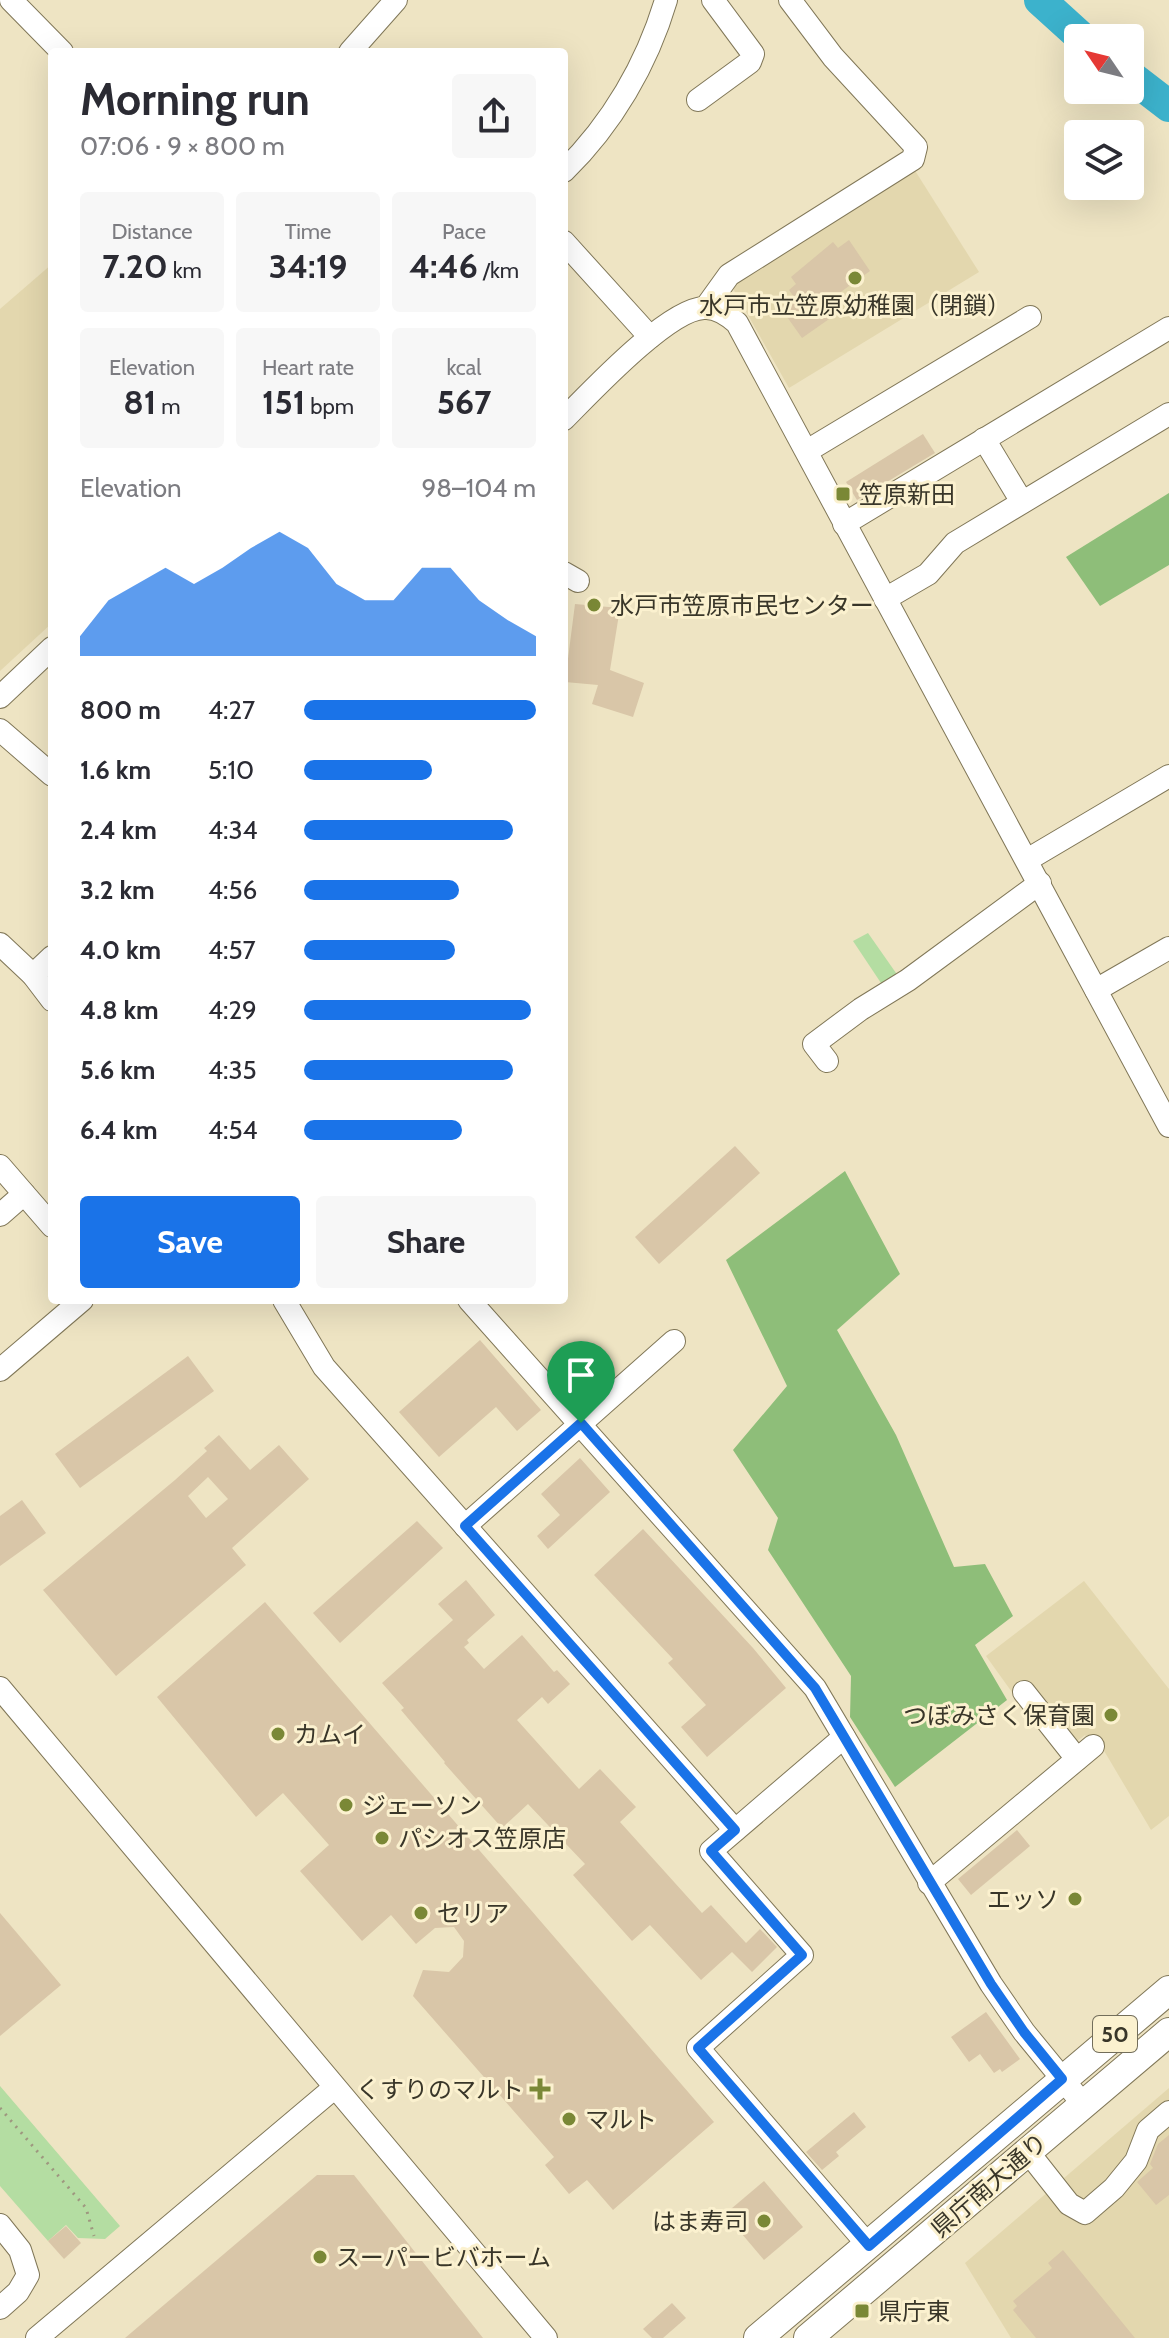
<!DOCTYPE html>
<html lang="en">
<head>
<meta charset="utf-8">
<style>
  :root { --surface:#fff; --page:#f7f7f7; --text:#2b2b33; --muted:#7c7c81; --accent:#1a73e8 }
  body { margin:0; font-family:Cabin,"Noto Sans JP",sans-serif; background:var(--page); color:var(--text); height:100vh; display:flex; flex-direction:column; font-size:30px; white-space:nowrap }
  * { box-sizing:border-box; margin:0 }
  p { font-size:26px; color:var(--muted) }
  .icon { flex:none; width:44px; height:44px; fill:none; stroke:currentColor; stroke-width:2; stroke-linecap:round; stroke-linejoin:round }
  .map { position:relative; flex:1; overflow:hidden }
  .sheet { position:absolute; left:48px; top:48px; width:520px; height:1256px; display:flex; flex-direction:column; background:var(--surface); border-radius:8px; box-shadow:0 8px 32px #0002 }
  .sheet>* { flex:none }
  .needle { width:52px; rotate:305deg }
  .controls { position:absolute; left:1064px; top:24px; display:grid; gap:16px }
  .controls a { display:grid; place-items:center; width:80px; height:80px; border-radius:8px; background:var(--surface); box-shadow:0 8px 32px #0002; font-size:40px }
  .pin { position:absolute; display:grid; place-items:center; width:68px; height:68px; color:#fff; margin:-82px -34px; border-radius:50% 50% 50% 0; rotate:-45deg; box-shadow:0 0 8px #0007 }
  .pin .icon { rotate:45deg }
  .round { display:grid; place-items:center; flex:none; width:84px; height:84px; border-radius:8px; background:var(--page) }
  .head { display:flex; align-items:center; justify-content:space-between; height:136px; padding:0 32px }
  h1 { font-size:44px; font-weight:700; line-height:60px }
  .stats { display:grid; grid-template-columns:repeat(3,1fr); gap:12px; height:136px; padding:8px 32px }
  .stats div { display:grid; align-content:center; border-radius:8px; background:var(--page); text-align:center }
  .stats b { font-size:34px; font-weight:700 }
  .stats small { font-size:22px; font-weight:400 }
  .stats p { font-size:22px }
  .chart { height:224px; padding:16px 32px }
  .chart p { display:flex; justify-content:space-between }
  .chart svg { width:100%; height:144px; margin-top:8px; fill:var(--accent); opacity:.7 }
  .primary-button { display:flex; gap:16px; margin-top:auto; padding:16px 32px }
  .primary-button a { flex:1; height:92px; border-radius:8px; background:var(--accent); color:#fff; font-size:32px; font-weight:700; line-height:92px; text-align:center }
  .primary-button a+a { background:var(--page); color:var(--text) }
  ul { padding:0 32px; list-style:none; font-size:26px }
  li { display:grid; grid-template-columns:128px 96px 1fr; align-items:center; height:60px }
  li i { height:20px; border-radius:10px; background:var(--accent) }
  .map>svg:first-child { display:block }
</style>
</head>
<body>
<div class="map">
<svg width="1169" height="2338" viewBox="0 0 1169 2338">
  <rect width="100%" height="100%" fill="#eee4c3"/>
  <g fill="#e3d7ae">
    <path d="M914,169L979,272L789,388L731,285Z"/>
    <path d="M52,264V623L0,671V309Z"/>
    <path d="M1084,1581L1169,1689V1816L1151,1830L1103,1749L1098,1753L1085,1735L1076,1742L1014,1695L986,1656Z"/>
    <path d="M1169,2088V2338H1011L965,2263Z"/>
  </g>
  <g fill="#b4dda2">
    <path d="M868,933L896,973V980L889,985L881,983L853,941Z"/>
    <path d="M0,2086L120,2226L105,2239L78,2238L66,2225L48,2241L0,2186Z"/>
  </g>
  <g fill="#8ebe79">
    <path d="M1169,493V565L1100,606L1066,557Z"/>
    <path d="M845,1171L900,1274L837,1330L896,1435L954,1567L985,1564L1013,1616L975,1645L1007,1700L895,1787L850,1717L851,1676L768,1550L778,1518L733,1450L787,1386L726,1260Z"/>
  </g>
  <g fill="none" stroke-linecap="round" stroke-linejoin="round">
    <g stroke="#3cb2cc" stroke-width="32">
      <path d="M1040,0L1082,38"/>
      <path d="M1130,76L1169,106"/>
    </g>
  </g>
  <g fill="#d9c6a8" fill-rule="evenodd">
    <path d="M849,240L870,271L824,304L832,317L802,338L780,307L794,297L789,290L796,284L791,277L833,242L838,248Z"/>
    <path d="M923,434L935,453L857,500L846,482Z"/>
    <path d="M575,604L620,608L610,670L644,683L633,717L592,704L598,685L565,682Z"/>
    <path d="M735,1146L760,1173L659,1264L635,1237Z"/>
    <path d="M480,1340L541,1410L517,1431L496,1407L439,1457L399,1412Z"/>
    <path d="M188,1356L214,1391L80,1488L55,1454Z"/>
    <path d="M219,1435L250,1470L279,1445L309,1479L232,1548L246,1565L116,1676L43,1590L175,1480L207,1451L204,1448ZM208,1477L228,1499L206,1518L188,1496Z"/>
    <path d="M580,1458L610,1492L548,1549L537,1536L560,1515L541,1494Z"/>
    <path d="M22,1500L46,1533L0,1566V1516Z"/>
    <path d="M417,1521L443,1548L340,1643L313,1613Z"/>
    <path d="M643,1529L753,1648L786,1688L707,1757L681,1727L706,1705L668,1663L673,1659L594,1575Z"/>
    <path d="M466,1580L495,1615L467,1640L469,1643L464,1647L484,1669L522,1635L554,1672L557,1670L570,1684L548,1704L542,1697L517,1720L579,1789L600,1769L636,1807L620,1822L702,1913L711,1905L746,1943L760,1929L777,1947L752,1972L732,1952L701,1980L650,1925L632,1941L573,1875L585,1864L528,1804L502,1828L444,1763L445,1762L401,1710L404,1708L382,1683L453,1620L438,1604Z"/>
    <path d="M265,1602L714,2122L613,2210L587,2180L569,2194L545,2165L554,2157L413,1996L423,1970L449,1972L463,1957L464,1941L454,1927L435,1928L416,1944L391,1915L362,1941L300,1871L329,1845L283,1793L256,1817L157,1697Z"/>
    <path d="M1017,1830L1030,1846L971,1895L958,1879Z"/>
    <path d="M0,1913L61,1985L0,2036Z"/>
    <path d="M986,2012L1020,2059L1002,2072L1000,2069L994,2073L980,2054L969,2062L951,2037Z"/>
    <path d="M854,2112L866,2127L836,2152L839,2156L822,2170L806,2152Z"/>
    <path d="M1169,2135V2195L1156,2205L1137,2182L1153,2168L1150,2164L1158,2144Z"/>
    <path d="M317,2175H354L483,2338H125Z"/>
    <path d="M764,2181L803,2227L764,2260L725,2214Z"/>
    <path d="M66,2226L81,2243L64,2259L48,2241Z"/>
    <path d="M1063,2250L1135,2338H1036L1013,2310L1017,2306L1013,2301L1052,2268L1048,2263Z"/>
    <path d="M672,2303L686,2318L663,2338H652L643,2329Z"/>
  </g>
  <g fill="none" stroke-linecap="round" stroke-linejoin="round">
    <defs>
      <g id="minor">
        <path d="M11,0L62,52"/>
        <path d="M350,52L396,0"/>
        <path d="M698,100L750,62L753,54L713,0"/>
        <path d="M564,171C612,124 647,64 666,0"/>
        <path d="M564,242L650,337"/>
        <path d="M706,307L729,275L913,159L916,147L833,57L790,0"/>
        <path d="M564,419C591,392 668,309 704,308C717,307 728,315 737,323L1169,1126"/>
        <path d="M984,439L1022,502"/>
        <path d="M807,451L1030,317"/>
        <path d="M844,524L1169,328"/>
        <path d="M564,573L578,581"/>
        <path d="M885,599L928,574L955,543L1169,414"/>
        <path d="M0,697L52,648"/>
        <path d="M0,730L52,775"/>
        <path d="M1027,860L1169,776"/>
        <path d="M0,944L33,975L52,1000"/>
        <path d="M33,975L52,957"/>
        <path d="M1096,990L1169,948"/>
        <path d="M827,1061L814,1044L861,1009L908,980L1040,883"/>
        <path d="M0,1166L52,1226"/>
        <path d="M0,1215L24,1194"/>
        <path d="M284,1300L324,1367L735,1830"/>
        <path d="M469,1300L815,1688L991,1984L1024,2032L1083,2104"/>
        <path d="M0,1370L82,1300"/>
        <path d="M465,1526L674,1341"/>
        <path d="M0,1688L546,2338"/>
        <path d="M1024,1692L1077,1759"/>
        <path d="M844,1737L711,1851L802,1955L698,2048L869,2246"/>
        <path d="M929,1883L1093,1746"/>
        <path d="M1028,2152L1069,2204L1085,2213L1114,2188L1136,2161L1148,2130L1169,2112"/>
        <path d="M0,2225L20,2250L28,2275L18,2292L0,2308"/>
        <path d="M37,2338L334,2088"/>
      </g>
      <g id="major">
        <path d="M758,2338L1169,1990"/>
        <path d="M808,2338L1169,2032"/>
      </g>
    </defs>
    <use href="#minor" stroke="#807758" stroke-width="24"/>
    <use href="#major" stroke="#807758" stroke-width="30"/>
    <path stroke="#9e977f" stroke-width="3" stroke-dasharray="2 6" stroke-linecap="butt" d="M0,2108L86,2208L94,2236"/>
    <use href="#minor" stroke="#fff" stroke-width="22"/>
    <use href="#major" stroke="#fff" stroke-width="28"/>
  </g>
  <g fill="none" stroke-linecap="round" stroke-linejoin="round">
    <defs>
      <path id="route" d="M581,1423L815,1688L991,1984L1024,2032L1062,2079L869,2246L698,2048L802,1955L711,1851L735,1830L465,1526Z"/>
    </defs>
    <use href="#route" stroke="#fff" stroke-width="16"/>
    <use href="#route" stroke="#1a73e8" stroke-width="10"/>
  </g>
  <g fill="#7a8836" stroke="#fbf1cf" stroke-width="3">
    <circle cx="855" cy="278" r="8"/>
    <rect x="835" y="486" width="16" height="16" rx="4"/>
    <circle cx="594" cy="605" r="8"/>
    <circle cx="1111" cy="1715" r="8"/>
    <circle cx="278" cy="1734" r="8"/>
    <circle cx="346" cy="1805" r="8"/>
    <circle cx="382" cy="1838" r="8"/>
    <circle cx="1075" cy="1899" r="8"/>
    <circle cx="421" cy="1913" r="8"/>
    <path d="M536 2077h8v8h8v8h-8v8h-8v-8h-8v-8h8z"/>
    <circle cx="569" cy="2119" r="8"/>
    <circle cx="764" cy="2221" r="8"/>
    <circle cx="320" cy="2257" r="8"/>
    <rect x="854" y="2303" width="16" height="16" rx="4"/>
  </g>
  <g text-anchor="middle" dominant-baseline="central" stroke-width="6" stroke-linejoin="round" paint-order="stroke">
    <rect fill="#fbf1cf" stroke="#736e5b" stroke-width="2" x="1093" y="2016" width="44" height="36" rx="6"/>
    <g font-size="22" font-weight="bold" fill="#393629">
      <text x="1115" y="2034">50</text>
    </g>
    <g font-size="24" fill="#393629" stroke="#fbf1cf" text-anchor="start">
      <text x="855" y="305" text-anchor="middle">水戸市立笠原幼稚園（閉鎖）</text>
      <text x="859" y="494">笠原新田</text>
      <text x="610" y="605">水戸市笠原市民センター</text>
      <text x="1095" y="1715" text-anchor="end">つぼみさく保育園</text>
      <text x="294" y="1734">カムイ</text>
      <text x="362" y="1805">ジェーソン</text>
      <text x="398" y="1838">パシオス笠原店</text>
      <text x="1059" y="1899" text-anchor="end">エッソ</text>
      <text x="437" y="1913">セリア</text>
      <text x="524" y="2089" text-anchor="end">くすりのマルト</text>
      <text x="585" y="2119">マルト</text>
      <text x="748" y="2221" text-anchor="end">はま寿司</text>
      <text x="336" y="2257">スーパービバホーム</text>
      <text x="878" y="2311">県庁東</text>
    </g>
    <g font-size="24" fill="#393629" stroke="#fbf1cf">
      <text transform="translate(989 2185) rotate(-41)">県庁南大通り</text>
    </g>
  </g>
</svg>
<div class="controls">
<a><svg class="needle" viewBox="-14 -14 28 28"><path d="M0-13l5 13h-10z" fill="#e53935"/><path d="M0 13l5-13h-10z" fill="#7c7c81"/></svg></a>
<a><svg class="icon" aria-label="layers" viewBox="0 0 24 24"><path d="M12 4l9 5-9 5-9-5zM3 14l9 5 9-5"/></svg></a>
</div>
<div class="pin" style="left:581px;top:1423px;background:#1e9e55"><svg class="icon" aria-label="arrive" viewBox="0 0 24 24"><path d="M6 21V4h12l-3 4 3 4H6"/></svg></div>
<section class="sheet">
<div class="head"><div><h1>Morning run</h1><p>07:06 · 9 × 800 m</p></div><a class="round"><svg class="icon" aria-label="share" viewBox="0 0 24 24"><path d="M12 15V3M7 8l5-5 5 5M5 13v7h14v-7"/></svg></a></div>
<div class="stats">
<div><p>Distance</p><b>7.20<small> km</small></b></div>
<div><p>Time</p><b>34:19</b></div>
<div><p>Pace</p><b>4:46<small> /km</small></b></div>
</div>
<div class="stats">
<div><p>Elevation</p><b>81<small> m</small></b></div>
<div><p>Heart rate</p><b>151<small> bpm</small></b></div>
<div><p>kcal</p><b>567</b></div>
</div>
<div class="chart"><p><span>Elevation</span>98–104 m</p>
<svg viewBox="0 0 160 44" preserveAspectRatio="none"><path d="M0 44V38L10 27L20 22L30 17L40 22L50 17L60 11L70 6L80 11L90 22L100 27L110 27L120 17L130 17L140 27L150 33L160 38V44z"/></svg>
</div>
<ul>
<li><b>800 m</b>4:27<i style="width:100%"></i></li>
<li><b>1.6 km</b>5:10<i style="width:55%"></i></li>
<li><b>2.4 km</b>4:34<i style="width:90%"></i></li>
<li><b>3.2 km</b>4:56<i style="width:67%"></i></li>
<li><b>4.0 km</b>4:57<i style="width:65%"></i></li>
<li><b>4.8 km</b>4:29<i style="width:98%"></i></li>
<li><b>5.6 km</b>4:35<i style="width:90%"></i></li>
<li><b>6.4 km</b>4:54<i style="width:68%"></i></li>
</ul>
<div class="primary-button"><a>Save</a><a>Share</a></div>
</section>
</div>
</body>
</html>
